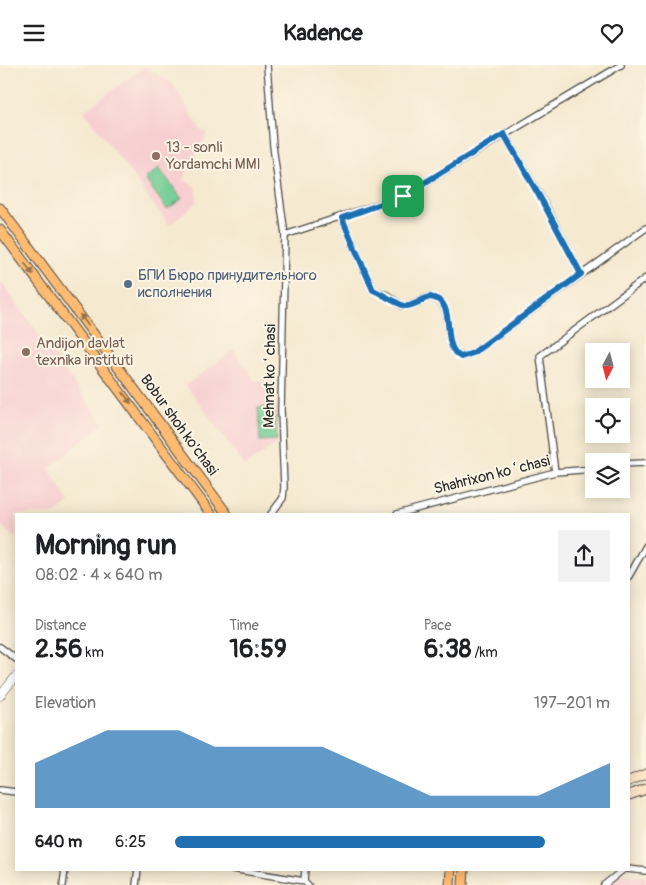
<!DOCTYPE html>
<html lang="en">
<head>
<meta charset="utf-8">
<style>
  :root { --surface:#fff; --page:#f2f2f2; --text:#202124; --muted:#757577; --accent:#1f6fb2 }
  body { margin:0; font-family:Pangolin,sans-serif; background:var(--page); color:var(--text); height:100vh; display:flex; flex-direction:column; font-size:19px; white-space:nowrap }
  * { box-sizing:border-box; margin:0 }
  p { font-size:16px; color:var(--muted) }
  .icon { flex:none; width:28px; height:28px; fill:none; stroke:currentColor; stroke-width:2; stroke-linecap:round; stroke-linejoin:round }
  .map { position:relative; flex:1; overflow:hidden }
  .sheet { position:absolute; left:15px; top:448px; width:615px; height:358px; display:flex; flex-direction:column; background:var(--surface); border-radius:0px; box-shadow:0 2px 12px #0003 }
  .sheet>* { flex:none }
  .needle { width:32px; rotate:187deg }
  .buttons { position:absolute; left:585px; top:278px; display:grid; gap:10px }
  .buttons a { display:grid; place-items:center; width:45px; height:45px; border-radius:0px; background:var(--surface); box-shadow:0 2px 12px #0003; font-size:25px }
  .pin { position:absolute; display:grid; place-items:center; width:42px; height:42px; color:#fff; margin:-21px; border-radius:10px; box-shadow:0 2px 8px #0006 }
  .round { display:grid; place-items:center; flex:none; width:52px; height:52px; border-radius:0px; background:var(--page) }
  .summary { display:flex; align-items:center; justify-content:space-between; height:85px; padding:0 20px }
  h1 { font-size:28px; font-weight:700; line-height:38px }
  .figures { display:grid; grid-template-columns:repeat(3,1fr); gap:8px; height:85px; padding:5px 20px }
  .figures div { display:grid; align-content:center }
  .figures b { font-size:25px; font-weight:700 }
  .figures small { font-size:14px; font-weight:400 }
  .figures p { font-size:14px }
  .chart { height:140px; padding:10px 20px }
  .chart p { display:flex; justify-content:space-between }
  .chart svg { width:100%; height:90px; margin-top:5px; fill:var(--accent); opacity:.7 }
  ul { padding:0 20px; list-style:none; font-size:16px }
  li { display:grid; grid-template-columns:80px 60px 1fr; align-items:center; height:38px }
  li i { height:12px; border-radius:6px; background:var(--accent) }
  header { display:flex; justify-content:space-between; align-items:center; height:65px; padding:0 20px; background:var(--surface); font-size:22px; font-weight:700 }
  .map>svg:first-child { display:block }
</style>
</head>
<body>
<header><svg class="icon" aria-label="menu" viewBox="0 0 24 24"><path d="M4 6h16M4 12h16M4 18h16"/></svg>Kadence<svg class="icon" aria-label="heart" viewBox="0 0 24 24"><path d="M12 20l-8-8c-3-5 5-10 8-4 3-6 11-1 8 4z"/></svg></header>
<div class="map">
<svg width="646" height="820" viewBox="0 0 646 820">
  <rect width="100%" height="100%" fill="#fcf5e5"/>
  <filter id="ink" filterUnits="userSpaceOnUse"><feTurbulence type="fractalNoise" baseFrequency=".02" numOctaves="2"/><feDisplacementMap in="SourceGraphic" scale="10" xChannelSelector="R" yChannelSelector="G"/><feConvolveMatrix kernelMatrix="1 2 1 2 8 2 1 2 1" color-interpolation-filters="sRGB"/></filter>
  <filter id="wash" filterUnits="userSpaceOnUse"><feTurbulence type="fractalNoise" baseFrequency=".0096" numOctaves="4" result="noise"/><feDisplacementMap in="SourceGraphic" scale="20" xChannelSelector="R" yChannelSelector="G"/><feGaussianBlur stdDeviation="1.12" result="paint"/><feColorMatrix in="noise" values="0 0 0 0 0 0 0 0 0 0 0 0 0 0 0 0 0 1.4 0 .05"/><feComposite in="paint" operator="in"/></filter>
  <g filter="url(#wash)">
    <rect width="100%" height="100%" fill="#f5e9d0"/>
    <g fill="#f7cfd0">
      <path d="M144,2L172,18L201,65L207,68L183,114L197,123L196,138L169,160L84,46Z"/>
      <path d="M0,215L103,359L49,403L69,438L54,449H16V474L0,460Z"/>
      <path d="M234,285L255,316L276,314L279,377L245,401L186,320Z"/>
      <path d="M619,808L646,812V820H606Z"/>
    </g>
    <g fill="#72cd94" stroke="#4e7c60">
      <path d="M159,103L182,134L167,144L145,114Z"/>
      <path d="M275,342L277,375L260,376L258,343Z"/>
    </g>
  </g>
  <g filter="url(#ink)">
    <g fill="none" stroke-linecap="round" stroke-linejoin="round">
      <defs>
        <g id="minor">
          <path d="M267,0L273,81L285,170"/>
          <path d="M504,69L547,143L581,209"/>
          <path d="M342,153L373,225L387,230L402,241H408L429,232C460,237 438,281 461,292L473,288L646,163"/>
          <path d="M621,399L646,398"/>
          <path d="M555,407L540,291L646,213"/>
          <path d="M271,449L283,433L284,422L281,345L285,170L403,131L621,0"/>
          <path d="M397,449L555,407L594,404"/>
          <path d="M629,511L646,481"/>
          <path d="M0,582L16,594"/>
          <path d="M0,725L16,727"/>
          <path d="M232,804L304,816L308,820"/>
          <path d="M627,804L646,806"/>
          <path d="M304,816L305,804"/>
          <path d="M63,820L65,804"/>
          <path d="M136,820L138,804"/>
          <path d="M604,820L624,804"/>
        </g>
        <path id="tertiary" d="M0,631L16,611"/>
        <g id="secondary">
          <path d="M629,716L646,709"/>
          <path d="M629,730L646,724"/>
        </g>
        <g id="primary">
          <path d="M0,143L227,449"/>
          <path d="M0,165L211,449"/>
          <path d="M450,820L451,804"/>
          <path d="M463,820L464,804"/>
        </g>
      </defs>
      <use href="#minor" stroke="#494844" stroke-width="8"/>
      <use href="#tertiary" stroke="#494844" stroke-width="9"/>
      <use href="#secondary" stroke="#494844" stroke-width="11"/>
      <use href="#primary" stroke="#494844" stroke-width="11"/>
      <use href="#minor" stroke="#fff" stroke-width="5.5"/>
      <use href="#tertiary" stroke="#fff" stroke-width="8"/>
      <use href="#secondary" stroke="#ffe4c6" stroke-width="9"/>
      <use href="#primary" stroke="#ffbb71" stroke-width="9"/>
    </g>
    <defs><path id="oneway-solid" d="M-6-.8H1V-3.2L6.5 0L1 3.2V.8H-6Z" transform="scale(1.25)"/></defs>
    <g fill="#95734e">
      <use href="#oneway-solid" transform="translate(29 204) rotate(53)"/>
      <use href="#oneway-solid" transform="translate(84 255) rotate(-127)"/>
      <use href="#oneway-solid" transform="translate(127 333) rotate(54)"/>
    </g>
  </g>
  <g fill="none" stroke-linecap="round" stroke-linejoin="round" filter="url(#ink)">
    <defs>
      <path id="route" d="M504,69L546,143L581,209L473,288L461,292C438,281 460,236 430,232C422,234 414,241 406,241C402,242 381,228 373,225L342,153L403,131Z"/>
    </defs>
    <use href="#route" stroke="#fff" stroke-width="10"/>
    <use href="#route" stroke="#1f6fb2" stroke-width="6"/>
  </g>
  <g fill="#8d6e63" stroke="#fcf5e5" stroke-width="2">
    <circle cx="156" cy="91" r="5"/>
    <circle cx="26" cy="287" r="5"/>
  </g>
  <circle fill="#5c6f8a" stroke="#fcf5e5" stroke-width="2" cx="128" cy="219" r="5"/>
  <g text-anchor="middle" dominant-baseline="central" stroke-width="4" stroke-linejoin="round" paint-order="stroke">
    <g font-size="15" fill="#785e54" stroke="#fcf5e5" text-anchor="start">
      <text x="166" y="82">13 - sonli<tspan x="166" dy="17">Yordamchi MMI</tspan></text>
      <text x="36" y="278">Andijon davlat<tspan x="36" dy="17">texnika instituti</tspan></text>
    </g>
    <g font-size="15" fill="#4e5e75" stroke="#fcf5e5" text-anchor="start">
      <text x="138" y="210">БПИ Бюро принудительного<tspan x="138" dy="17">исполнения</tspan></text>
    </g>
    <g font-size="15" fill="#2b2b2b" stroke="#fcf5e5">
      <text transform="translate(270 311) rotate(-89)">Mehnat koʻchasi</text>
      <text transform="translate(179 360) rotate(54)">Bobur shoh ko'chasi</text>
      <text transform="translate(492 410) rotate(-14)">Shahrixon koʻchasi</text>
    </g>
  </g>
</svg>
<div class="buttons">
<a><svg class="needle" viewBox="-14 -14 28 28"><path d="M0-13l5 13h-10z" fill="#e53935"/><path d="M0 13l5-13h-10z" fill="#757577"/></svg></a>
<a><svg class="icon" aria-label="locate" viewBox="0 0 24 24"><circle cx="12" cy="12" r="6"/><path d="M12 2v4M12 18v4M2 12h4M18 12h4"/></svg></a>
<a><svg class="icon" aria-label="layers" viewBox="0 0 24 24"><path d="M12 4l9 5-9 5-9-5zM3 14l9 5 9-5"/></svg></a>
</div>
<div class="pin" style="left:403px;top:131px;background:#1e9e55"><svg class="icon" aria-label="arrive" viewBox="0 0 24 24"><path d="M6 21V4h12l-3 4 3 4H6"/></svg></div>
<section class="sheet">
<div class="summary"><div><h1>Morning run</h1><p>08:02 · 4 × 640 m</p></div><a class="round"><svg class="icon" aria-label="share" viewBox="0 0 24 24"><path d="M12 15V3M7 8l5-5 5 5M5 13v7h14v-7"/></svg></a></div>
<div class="figures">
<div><p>Distance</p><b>2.56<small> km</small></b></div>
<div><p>Time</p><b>16:59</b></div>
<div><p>Pace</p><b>6:38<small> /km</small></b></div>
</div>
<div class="chart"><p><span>Elevation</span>197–201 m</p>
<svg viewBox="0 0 160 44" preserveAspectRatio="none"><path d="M0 44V22L10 14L20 6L30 6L40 6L50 14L60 14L70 14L80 14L90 22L100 30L110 38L120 38L130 38L140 38L150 30L160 22V44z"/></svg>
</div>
<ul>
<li><b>640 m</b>6:25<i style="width:85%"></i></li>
</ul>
</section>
</div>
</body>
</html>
